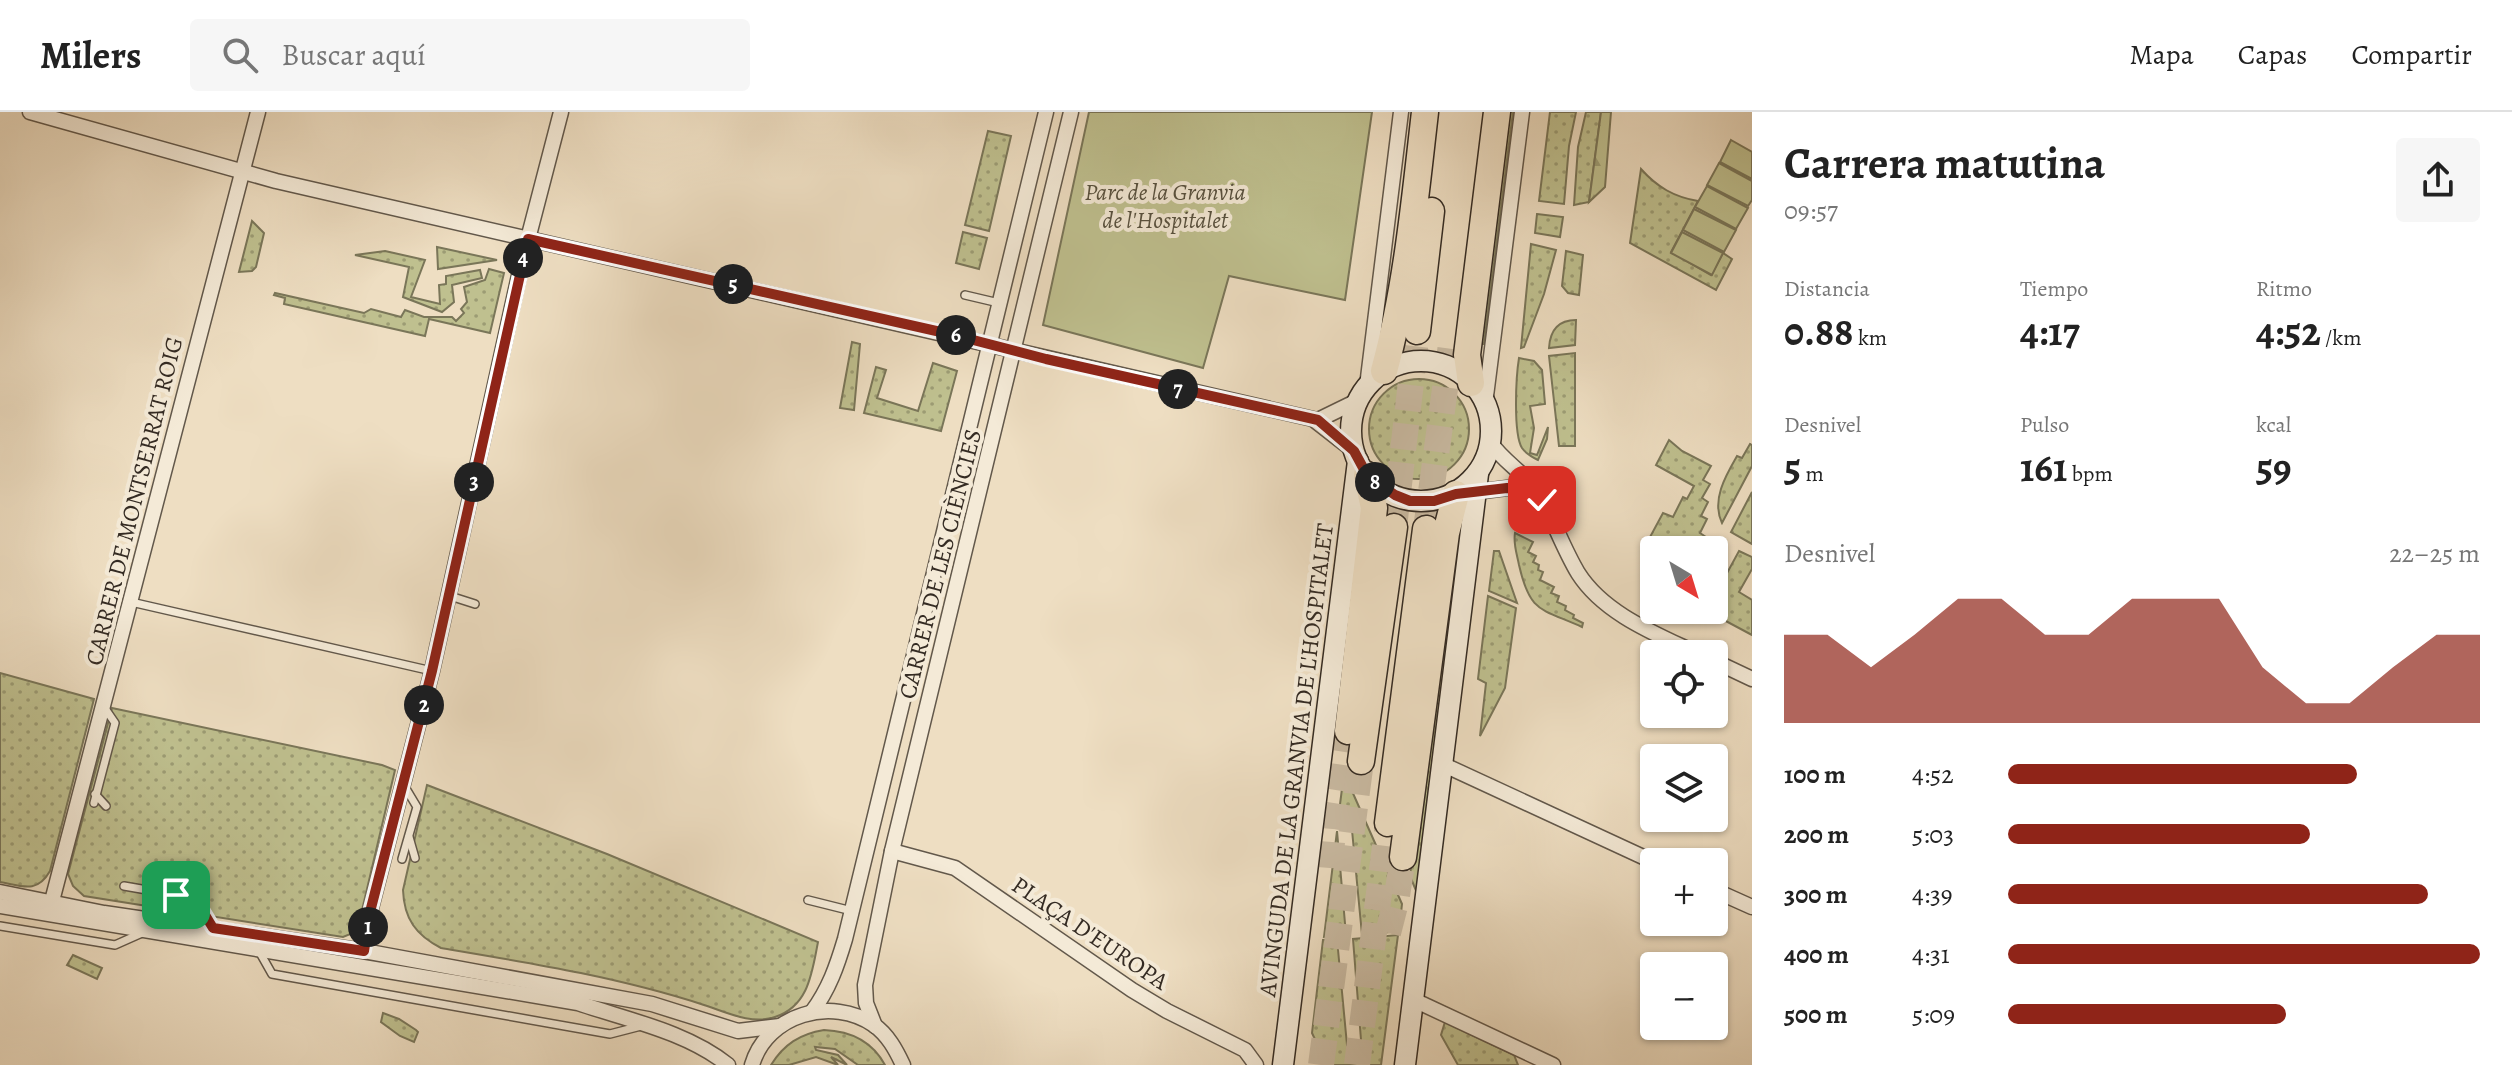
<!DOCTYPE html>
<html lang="es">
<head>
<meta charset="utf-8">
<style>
  :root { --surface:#fff; --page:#f6f6f6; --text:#222; --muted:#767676; --line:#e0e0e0; --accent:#8f2418 }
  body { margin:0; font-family:Alegreya,serif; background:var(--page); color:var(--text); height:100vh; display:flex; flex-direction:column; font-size:30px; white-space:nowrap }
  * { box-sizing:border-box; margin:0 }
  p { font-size:26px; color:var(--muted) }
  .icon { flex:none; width:44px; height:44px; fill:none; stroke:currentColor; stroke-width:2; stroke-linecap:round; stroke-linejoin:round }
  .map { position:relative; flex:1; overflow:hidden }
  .side { display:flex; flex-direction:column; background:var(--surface); width:760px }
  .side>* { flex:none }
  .needle { width:52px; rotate:142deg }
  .controls { position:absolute; left:1640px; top:424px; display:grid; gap:16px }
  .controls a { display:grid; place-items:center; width:88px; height:88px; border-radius:8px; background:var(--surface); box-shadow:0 2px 6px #0004; font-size:40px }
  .pin { position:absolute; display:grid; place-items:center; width:68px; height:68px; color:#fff; margin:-34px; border-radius:16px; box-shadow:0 4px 12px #0006 }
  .km { position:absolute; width:40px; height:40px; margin:-20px; border-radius:50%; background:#222; color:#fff; font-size:22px; line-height:40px; text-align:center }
  .round { display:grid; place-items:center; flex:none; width:84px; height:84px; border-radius:8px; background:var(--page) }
  .headline { display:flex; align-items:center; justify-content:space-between; height:136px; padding:0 32px }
  h1 { font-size:44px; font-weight:600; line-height:60px }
  .stats { display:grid; grid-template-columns:repeat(3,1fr); gap:12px; height:136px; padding:8px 32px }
  .stats div { display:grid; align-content:center }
  .stats b { font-size:40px; font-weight:600 }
  .stats small { font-size:22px; font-weight:400 }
  .stats p { font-size:22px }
  .chart { height:224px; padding:16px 32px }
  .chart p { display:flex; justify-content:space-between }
  .chart svg { width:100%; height:144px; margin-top:8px; fill:var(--accent); opacity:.7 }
  ul { padding:0 32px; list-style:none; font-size:26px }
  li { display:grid; grid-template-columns:128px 96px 1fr; align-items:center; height:60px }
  li i { height:20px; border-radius:10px; background:var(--accent) }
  header { display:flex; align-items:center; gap:48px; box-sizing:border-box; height:112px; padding:0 40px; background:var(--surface); border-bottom:2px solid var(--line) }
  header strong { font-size:38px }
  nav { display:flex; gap:44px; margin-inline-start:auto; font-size:28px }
  .search { width:560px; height:72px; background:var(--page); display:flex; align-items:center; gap:20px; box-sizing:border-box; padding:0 28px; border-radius:8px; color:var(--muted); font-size:30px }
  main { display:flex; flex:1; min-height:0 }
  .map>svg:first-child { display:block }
</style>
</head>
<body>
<header>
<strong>Milers</strong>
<div class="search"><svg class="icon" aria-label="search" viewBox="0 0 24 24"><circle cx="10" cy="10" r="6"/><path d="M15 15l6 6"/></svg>Buscar aquí</div>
<nav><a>Mapa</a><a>Capas</a><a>Compartir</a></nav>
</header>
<main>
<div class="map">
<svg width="1752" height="953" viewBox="0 0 1752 953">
  <defs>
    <pattern id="grass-dots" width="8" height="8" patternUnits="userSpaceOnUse" patternTransform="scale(2)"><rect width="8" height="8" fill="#bfc08f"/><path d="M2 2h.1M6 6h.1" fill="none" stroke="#9c9c74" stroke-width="1.8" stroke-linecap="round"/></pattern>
    <pattern id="forest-firs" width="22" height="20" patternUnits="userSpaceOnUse" patternTransform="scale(2)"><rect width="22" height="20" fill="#bfc08f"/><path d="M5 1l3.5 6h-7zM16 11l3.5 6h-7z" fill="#9c9c74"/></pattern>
  </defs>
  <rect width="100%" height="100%" fill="#eedec2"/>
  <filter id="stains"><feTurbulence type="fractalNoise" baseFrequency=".0025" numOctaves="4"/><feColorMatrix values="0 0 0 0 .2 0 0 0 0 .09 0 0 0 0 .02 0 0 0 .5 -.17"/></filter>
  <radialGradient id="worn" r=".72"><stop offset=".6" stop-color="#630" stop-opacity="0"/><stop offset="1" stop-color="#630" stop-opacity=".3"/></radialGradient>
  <g fill="url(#grass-dots)" stroke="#7a7659" stroke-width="2">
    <path d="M1500,0H1513L1484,232L1472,230Z"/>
    <path d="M1550,0H1576L1569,34L1564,92L1539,89Z"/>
    <path d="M1586,0H1601L1589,90L1574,93L1578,35Z"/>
    <path d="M988,19L1011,24L989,119L965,113Z"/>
    <path d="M1641,57C1657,75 1674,85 1698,89L1671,140L1711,163L1723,141L1732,147L1716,178L1630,131Z"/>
    <path d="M1537,102L1563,105L1560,125L1535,121Z"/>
    <path d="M252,109L264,121L256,155L252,159L239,160Z"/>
    <path d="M963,120L987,126L979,157L956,151Z"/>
    <path d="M1531,132L1556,138L1544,182L1524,235L1521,236Z"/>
    <path d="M437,135L497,148L438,157Z"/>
    <path d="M385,139L425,148L411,185L440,192L439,173L446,172V164L480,158L482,166L452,173L454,190L442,200L403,185L409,155L355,143Z"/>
    <path d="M1566,139L1583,143L1579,183L1568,181L1562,174Z"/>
    <path d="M489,157L504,161L490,221L429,207L425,224L284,192L285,186L274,183L275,181L364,201L371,197L401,205L405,198L424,205H452L456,209L464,201L461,197L467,190L464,175L485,168Z"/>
    <path d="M1576,208L1575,233L1549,236C1550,219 1558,208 1576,208Z"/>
    <path d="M852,230L860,232L854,298L840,296Z"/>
    <path d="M1575,241V334H1559L1549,244Z"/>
    <path d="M1519,246L1534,249L1542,258L1545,292L1530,294L1534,316L1530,341L1537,343L1548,315L1547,327L1538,348C1532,345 1526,342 1522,336C1513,321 1516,264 1519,246Z"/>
    <path d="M933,251L957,259L941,319L864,301L876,255L886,258L877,286L918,299Z"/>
    <circle cx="1419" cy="317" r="50"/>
    <path d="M1669,328L1682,339L1711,354L1703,368L1710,372L1702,386L1708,390L1701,404L1707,407L1700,421L1706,425L1700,438H1654V444L1643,438L1663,401L1673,405L1683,385L1687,387L1694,374L1656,353Z"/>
    <path d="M1750,332L1752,333V354L1722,411C1711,388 1726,363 1737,344L1742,346Z"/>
    <path d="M1752,380V432L1731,420Z"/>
    <path d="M1453,419L1461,420L1417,781L1410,764Z"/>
    <path d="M1515,421L1533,430L1528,440L1536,444L1533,450L1539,453L1538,458L1543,460L1540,468L1554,475L1551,481L1559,484L1557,490L1566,494L1565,498L1574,503L1573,506L1583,511L1582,515C1540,496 1530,501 1519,453C1517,442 1513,432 1515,421Z"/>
    <path d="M1494,439H1499L1517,491L1489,479Z"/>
    <path d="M1739,439L1752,445V457L1739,480L1752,488V523L1707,499L1714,498V485Z"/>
    <path d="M1488,484L1516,496L1505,576L1480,624L1486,571L1478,567Z"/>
    <path d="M0,561L94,587L50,759C37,782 22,774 0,770Z"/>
    <path d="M112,596L382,653L395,658L359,811L353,821L343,825L84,784L73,774L68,762Z"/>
    <path d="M1344,661L1402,792L1399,819L1362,823L1352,718L1346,710L1338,708Z"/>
    <path d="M427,673L607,742L818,830C812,860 809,894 775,905C751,913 726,900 704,893C618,865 530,851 441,836C416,823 404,807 403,778Z"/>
    <path d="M1337,719L1346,823L1324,825Z"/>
    <path d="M1398,823L1381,953H1363L1353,827Z"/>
    <path d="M1337,827L1347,933L1351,940L1358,941L1359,953H1327L1312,921L1323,828Z"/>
    <path d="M73,843L102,856L97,867L67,853Z"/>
    <path d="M383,901L399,907L416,918L418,920L414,930L400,924L381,910Z"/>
    <path d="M1445,910L1514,943L1518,953H1458L1441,923Z"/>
    <path d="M824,918C850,919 872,929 885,953H858L835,937L815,935L816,938L838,943L847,953L831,945L838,953L816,945L789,953H771C784,932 800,922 824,918Z"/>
  </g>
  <path fill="url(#forest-firs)" stroke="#7a7659" stroke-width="2" d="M1601,0H1611L1605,75L1589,90Z"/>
  <g fill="#bfc08f" stroke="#7a7659" stroke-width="2">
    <path d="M1089,0H1372L1345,188L1229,164L1203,256L1043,213Z"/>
    <path d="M1731,28L1752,40V67L1720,50Z"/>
    <path d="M1719,51L1752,69V88L1748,94L1707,73Z"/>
    <path d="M1707,74L1748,96L1736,117L1695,95Z"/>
    <path d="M1694,97L1736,118L1724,140L1683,118Z"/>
    <path d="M1682,120L1723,141L1712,163L1671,141Z"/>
  </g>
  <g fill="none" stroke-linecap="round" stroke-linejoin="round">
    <g stroke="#c9baa2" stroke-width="26" stroke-dasharray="26 13" stroke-linecap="butt">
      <path d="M1394,415L1417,219"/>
      <path d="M1426,417L1452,225"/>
      <path d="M1330,756L1333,717L1348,619"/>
      <path d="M1388,821L1396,790L1403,745"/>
      <path d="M1321,953L1361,649"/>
      <path d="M1357,953L1388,711"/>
    </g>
    <defs>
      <g id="lane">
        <path d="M965,183L999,191"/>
        <path d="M450,484L475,492"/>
        <path d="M131,490L432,559"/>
        <path d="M95,682L106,694"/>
        <path d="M94,691L115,611L104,595"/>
        <path d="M409,725L415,746"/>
        <path d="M402,747L417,695L405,675"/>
        <path d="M124,774L176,783L199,793L212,814"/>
        <path d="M808,788L852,799"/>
        <path d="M0,814L115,833L142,821"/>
        <path d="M259,839L272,862L610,922L641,914"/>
      </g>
      <g id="street">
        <path d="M30,0L276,69L1313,307L1354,339"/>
        <path d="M1367,274L1401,0"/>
        <path d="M1485,292L1522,0"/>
        <path d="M1318,308L1359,288"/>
        <path d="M1490,330C1504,351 1528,363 1540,384C1554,409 1563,436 1578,461C1604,502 1656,522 1698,542"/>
        <path d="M1468,381L1507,376L1539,381"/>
        <path d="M1714,549L1752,567"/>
        <path d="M1442,652L1654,750"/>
        <path d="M892,739L955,756L1132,878L1167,899L1245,938L1256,953"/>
        <path d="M1714,778L1752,795"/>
        <path d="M0,780L104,801L364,839L652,892L738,919L780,914"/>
        <path d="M52,789L258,0"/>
        <path d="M0,794L578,891C628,908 687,920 728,953"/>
        <path d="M364,839L370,800L432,559L522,150L561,0"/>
        <path d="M1414,888L1553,953"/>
        <path d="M812,900C829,877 837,854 845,827L1046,0"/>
        <path d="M875,914L866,891L865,873L892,739L1071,0"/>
        <path d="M752,953C767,902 832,884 874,913C888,923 896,938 903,953"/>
      </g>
      <g id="secondary">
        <circle cx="1421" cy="319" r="70"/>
        <path d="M1283,953L1358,349"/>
        <path d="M1405,953L1478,362"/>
      </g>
      <g id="highway">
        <path d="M1417,219L1431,99"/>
        <path d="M1384,259C1407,175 1415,87 1425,0"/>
        <path d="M1471,271L1467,243L1497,0"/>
        <path d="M1348,619L1374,396L1367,363"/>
        <path d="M1361,649L1394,415"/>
        <path d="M1388,711L1426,417"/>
        <path d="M1403,745L1446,421L1456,382"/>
      </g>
    </defs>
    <use href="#lane" stroke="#62584b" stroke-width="10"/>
    <use href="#street" stroke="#62584b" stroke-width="17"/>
    <use href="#secondary" stroke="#342b23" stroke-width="23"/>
    <use href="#highway" stroke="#342b23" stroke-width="29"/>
    <use href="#lane" stroke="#f4ead7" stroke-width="7"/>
    <use href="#street" stroke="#f4ead7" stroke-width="14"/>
    <use href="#secondary" stroke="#f4ead7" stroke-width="20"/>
    <use href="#highway" stroke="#eedec2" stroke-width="26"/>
  </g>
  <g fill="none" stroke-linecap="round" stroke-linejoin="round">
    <defs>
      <path id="route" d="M176,783L199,793L213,816L364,839L370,800L432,559L528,127L954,223L1046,247L1318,308L1354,339L1367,363L1395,383L1410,389H1434L1456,382L1507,376L1539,381L1542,388"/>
    </defs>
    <use href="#route" stroke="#fff" stroke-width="16"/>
    <use href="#route" stroke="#8f2418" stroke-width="10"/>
  </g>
  <g text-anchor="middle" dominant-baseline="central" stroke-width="8" stroke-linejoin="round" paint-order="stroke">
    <g font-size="24" font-style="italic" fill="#57503e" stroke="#f4ead7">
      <text x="1165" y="80">Parc de la Granvia<tspan x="1165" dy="28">de l'Hospitalet</tspan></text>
    </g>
    <g font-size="24" fill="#342b23" stroke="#f4ead7">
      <text transform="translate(134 389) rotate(-76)">CARRER DE MONTSERRAT ROIG</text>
      <text transform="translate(940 452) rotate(-76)">CARRER DE LES CIÈNCIES</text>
      <text transform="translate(1296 648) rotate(-83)">AVINGUDA DE LA GRANVIA DE L'HOSPITALET</text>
      <text transform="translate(1090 821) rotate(34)">PLAÇA D'EUROPA</text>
    </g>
  </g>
  <rect width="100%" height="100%" filter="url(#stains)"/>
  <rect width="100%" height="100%" fill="url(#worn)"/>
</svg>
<div class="controls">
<a><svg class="needle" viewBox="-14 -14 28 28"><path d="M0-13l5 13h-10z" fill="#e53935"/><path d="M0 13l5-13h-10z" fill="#767676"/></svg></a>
<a><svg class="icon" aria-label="locate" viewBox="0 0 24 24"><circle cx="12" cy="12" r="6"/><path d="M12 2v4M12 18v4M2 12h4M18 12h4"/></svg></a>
<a><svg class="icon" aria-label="layers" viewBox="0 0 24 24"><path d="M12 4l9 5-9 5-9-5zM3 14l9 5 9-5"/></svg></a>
<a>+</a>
<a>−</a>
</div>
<div class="pin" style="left:176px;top:783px;background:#1e9e55"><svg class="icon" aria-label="arrive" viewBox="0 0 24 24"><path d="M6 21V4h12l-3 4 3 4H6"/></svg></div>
<div class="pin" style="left:1542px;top:388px;background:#d93025"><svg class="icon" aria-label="check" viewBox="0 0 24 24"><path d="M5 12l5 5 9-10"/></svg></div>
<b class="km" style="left:368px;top:815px">1</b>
<b class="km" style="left:424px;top:593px">2</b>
<b class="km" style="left:474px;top:370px">3</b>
<b class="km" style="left:523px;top:146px">4</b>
<b class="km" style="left:733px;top:172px">5</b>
<b class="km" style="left:956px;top:223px">6</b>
<b class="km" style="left:1178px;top:277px">7</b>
<b class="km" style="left:1375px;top:370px">8</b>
</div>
<section class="side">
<div class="headline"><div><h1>Carrera matutina</h1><p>09:57</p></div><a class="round"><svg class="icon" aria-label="share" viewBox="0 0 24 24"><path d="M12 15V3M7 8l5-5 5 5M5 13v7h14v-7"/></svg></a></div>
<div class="stats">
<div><p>Distancia</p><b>0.88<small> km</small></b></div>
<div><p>Tiempo</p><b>4:17</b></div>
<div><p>Ritmo</p><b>4:52<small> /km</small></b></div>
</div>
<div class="stats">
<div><p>Desnivel</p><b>5<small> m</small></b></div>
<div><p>Pulso</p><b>161<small> bpm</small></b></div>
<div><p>kcal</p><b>59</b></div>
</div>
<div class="chart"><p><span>Desnivel</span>22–25 m</p>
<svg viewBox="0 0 160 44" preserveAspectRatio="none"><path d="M0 44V17L10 17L20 27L30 17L40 6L50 6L60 17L70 17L80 6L90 6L100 6L110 27L120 38L130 38L140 27L150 17L160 17V44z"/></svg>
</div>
<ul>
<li><b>100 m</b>4:52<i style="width:74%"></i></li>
<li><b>200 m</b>5:03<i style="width:64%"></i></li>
<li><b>300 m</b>4:39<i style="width:89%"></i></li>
<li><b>400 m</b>4:31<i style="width:100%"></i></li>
<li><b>500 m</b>5:09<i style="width:59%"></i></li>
</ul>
</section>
</main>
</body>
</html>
